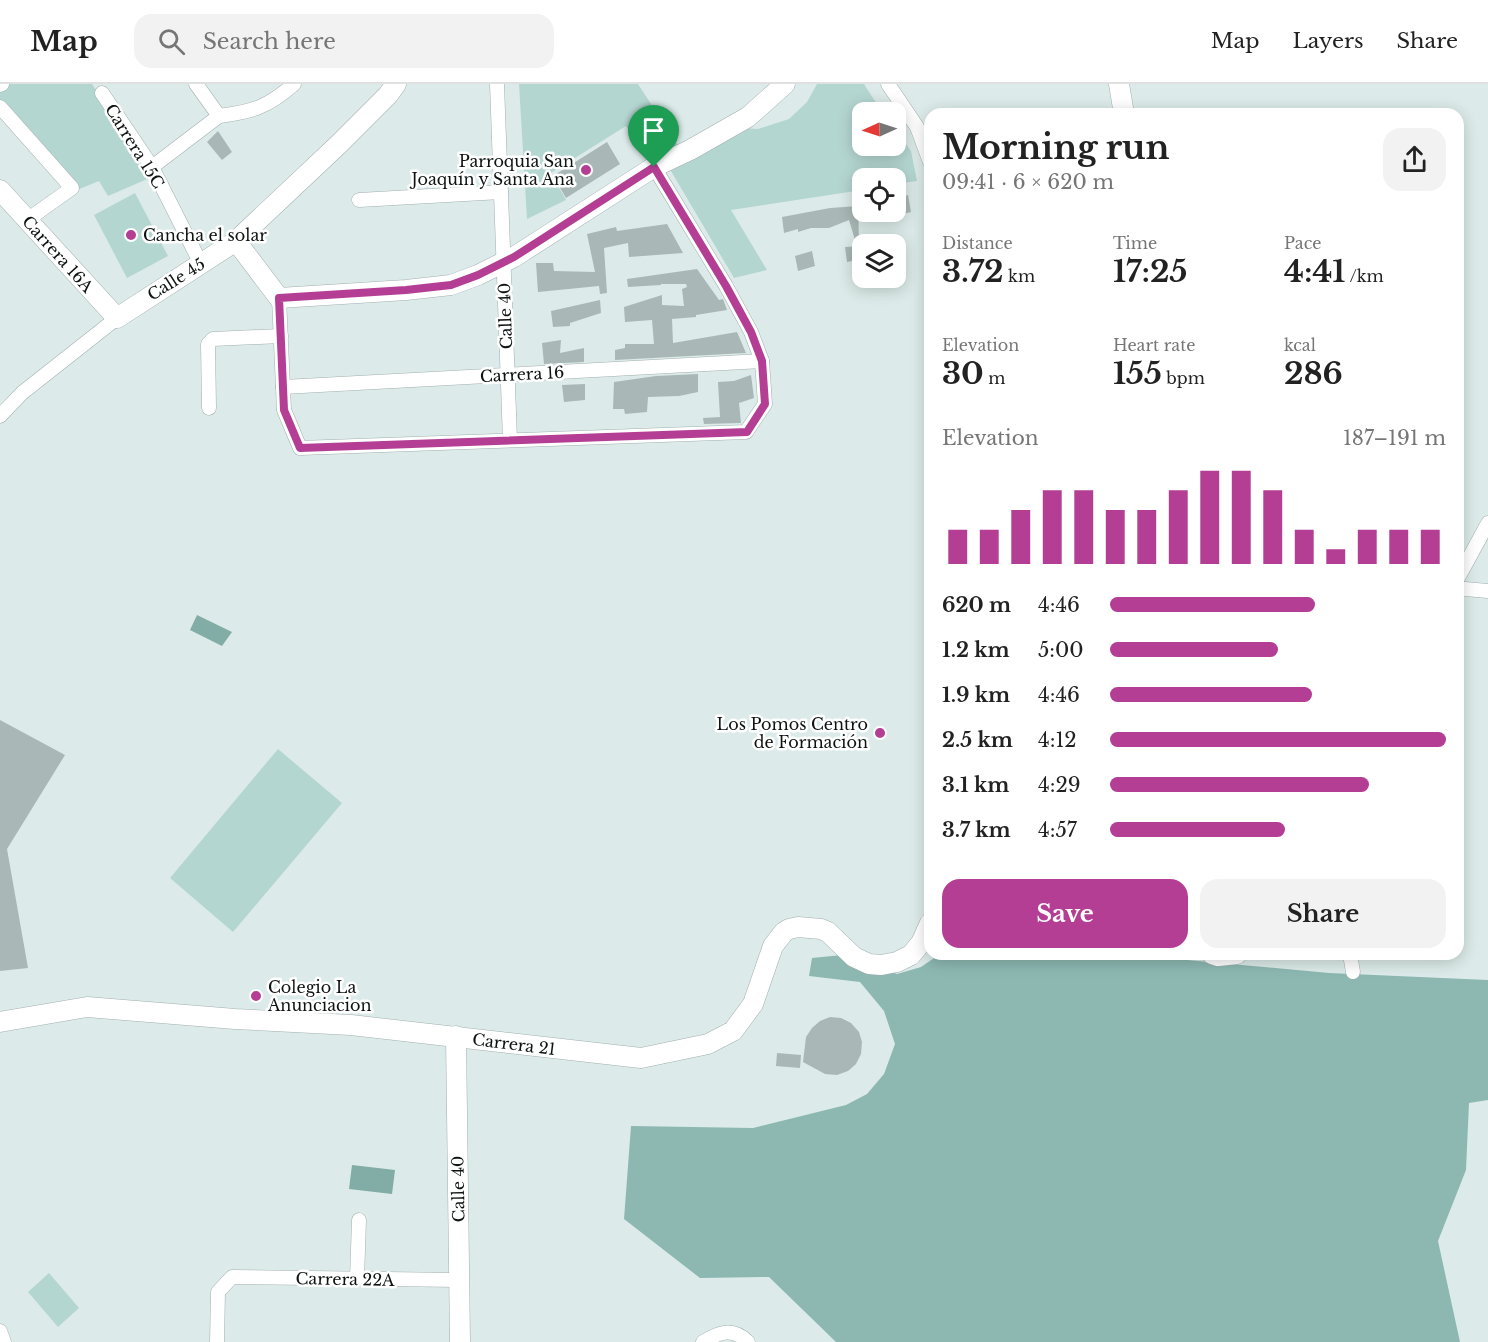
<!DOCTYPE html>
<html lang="en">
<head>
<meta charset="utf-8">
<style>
  :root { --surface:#fff; --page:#f2f2f2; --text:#222; --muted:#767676; --line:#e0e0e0; --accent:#b43e94 }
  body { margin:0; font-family:"Libre Baskerville",serif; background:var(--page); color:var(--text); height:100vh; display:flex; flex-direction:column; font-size:22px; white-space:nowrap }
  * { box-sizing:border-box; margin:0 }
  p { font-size:20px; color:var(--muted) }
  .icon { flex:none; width:33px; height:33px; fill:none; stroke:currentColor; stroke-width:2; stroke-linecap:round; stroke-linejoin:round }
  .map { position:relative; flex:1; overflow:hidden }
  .details { position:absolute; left:924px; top:24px; width:540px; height:852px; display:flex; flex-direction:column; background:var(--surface); border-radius:18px; box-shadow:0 3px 15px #0003 }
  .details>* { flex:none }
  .needle { width:39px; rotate:267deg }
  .controls { position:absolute; left:852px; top:18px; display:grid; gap:12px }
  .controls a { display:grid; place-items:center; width:54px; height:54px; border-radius:12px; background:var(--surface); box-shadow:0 3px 15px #0003; font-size:30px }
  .pin { position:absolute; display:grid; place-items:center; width:51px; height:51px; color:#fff; margin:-62px -26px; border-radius:50% 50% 50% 0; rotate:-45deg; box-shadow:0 0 6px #0007 }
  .pin .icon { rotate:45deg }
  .round { display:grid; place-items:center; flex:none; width:63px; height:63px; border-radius:18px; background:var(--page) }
  .head { display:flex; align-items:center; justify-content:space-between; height:102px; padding:0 18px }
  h1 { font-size:33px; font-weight:800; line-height:45px }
  .figures { display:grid; grid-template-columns:repeat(3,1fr); gap:9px; height:102px; padding:6px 18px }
  .figures div { display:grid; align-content:center }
  .figures b { font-size:30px; font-weight:800 }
  .figures small { font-size:16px; font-weight:400 }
  .figures p { font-size:16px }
  .chart { height:168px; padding:12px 18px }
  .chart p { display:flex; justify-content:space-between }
  .chart svg { width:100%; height:108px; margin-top:6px; stroke:var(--accent); stroke-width:6 }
  .primary-button { display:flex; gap:12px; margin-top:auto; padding:12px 18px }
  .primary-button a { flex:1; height:69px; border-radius:18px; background:var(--accent); color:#fff; font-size:24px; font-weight:800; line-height:69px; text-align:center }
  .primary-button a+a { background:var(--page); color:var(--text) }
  ul { padding:0 18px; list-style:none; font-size:20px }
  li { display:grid; grid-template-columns:96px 72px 1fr; align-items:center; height:45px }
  li i { height:15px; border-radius:8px; background:var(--accent) }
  header { display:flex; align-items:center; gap:36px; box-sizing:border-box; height:84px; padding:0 30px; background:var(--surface); border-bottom:2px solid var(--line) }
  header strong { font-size:28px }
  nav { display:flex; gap:33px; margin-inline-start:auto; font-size:21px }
  .search { width:420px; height:54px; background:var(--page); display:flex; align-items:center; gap:15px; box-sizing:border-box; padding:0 21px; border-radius:18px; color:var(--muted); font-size:22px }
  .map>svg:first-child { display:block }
</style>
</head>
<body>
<header>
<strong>Map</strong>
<div class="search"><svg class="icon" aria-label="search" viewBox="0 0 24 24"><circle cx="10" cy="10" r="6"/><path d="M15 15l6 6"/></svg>Search here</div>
<nav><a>Map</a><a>Layers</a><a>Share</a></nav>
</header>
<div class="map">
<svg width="1488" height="1258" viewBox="0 0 1488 1258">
  <rect width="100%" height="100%" fill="#dcebe9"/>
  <g fill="#b4d6d1">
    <path d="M7,0H92L152,93L108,112L99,97L77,106L0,19V6Z"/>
    <path d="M519,0H638L679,63L651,81L626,42L551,89L566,116L527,135Z"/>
    <path d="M817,0H864L882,28H862V62H896V46L911,67L917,97L896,100V94H862V106L731,126L767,186L734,194L668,82L732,43L758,45L789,35L807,18Z"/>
    <path d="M135,109L168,172L127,194L94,131Z"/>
    <path d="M278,665L342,719L233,848L170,794Z"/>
    <path d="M49,1189L79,1224L58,1243L28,1208Z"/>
  </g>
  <path fill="#8db8b2" d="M940,870H1146L1176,875L1329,889L1488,896V1016L1469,1019L1466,1086L1438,1157L1460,1258H836L769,1193L700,1194L624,1135L631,1042L753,1044L846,1021L867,1010L884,990L895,960L884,927L860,898L809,892L812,874L842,871L897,890L921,883Z"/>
  <g fill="#82aca6">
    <path d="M197,531L232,548L222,562L190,546Z"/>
    <path d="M352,1081L395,1086L392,1110L349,1105Z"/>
  </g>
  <g fill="#a9b8b6">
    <path d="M218,47L232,68L222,76L207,58Z"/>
    <path d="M607,58L620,80L566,114L553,92Z"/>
    <path d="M908,111L911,128L899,131L897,115Z"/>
    <path d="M858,122L859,156H855L849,136L829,144H811L798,148V145L784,149L782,133L830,124Z"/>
    <path d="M667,140L683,169L629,173L628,159L604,164L607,209L600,210L599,202L538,208L536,179H553L554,187L595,188L587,150L616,143L617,147Z"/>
    <path d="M862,162V175L847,178L845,163Z"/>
    <path d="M812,167L815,182L798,187L795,172Z"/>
    <path d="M697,185L719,216L723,215L727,226L696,231V233L672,235L673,259L737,248L746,269L615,276V266L625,264V260H654L652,236L625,238L624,223L662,211V221L684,222L682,205L687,203L686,200H661V201L628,203L627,195Z"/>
    <path d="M600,216L601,229L570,239V242L553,243L551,227Z"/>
    <path d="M561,256L560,269L584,264V278L544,280L542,259Z"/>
    <path d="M698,290V308L679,312L648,313L647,328L625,330L624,325H613L614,298L656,292Z"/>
    <path d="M751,291L754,314L739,319L741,339L704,340L703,334L720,333L718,298L734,297Z"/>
    <path d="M585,300V316L564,318L562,301Z"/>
    <path d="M0,636L65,671L7,765L28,884L0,887Z"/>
    <path d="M830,933L841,934L851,939L859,948L862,958L861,970L856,980L848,987L837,991L825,990L803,978L806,953L812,944L820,937Z"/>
    <path d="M777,969L801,971L800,984L776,982Z"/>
  </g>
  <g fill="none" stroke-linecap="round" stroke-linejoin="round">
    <defs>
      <g id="street">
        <path d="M196,0L219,32"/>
        <path d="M497,0L510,356"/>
        <path d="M888,0L917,43L930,78"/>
        <path d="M0,1L2,0"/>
        <path d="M102,9L152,83L201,180"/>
        <path d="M0,23L72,104L27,136"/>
        <path d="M219,32C252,28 268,23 294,0"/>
        <path d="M152,83L219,32"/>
        <path d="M359,116L501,108"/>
        <path d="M279,214L284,326L300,364L746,348L765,320L762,277L751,248L726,202L654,83"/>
        <path d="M283,303L762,277"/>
        <path d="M209,324L208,260L213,255L281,252"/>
        <path d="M0,332L22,309L117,234"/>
        <path d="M1458,494L1488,439"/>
        <path d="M1458,507L1465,505L1488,507"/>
        <path d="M1350,870L1353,888"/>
        <path d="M357,1195L359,1136"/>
        <path d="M0,1247L4,1258"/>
        <path d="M217,1258L218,1208L232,1193L459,1196"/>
        <path d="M703,1258C719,1248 733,1243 748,1258"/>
      </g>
      <g id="secondary">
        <path d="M1119,0L1124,30"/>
        <path d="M0,106L117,234L236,157L339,60L388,11L396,0"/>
        <path d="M236,157L279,214L406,206L451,201L478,191L514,173L654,83L690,66L748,33L785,0"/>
        <path d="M1212,870L1218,872L1237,870"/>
        <path d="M0,938L87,923L235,935L351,941L641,974L708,960L733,947L753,920L773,862L784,848L789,845L798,843L821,845L828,848L854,873L869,880L881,881L897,878L911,871L921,859L930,839"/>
        <path d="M456,952L460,1258"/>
      </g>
    </defs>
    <use href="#street" stroke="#a1b0ae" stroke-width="15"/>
    <use href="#secondary" stroke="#a1b0ae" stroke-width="21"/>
    <use href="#street" stroke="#fff" stroke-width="14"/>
    <use href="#secondary" stroke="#fff" stroke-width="20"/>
  </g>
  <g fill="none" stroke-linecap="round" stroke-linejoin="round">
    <defs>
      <path id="route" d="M654,83L726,202L751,248L762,277L765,320L747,348L300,364L284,326L279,214L406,206L451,201L478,191L514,173Z"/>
    </defs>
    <use href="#route" stroke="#fff" stroke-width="12"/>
    <use href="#route" stroke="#b43e94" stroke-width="8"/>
  </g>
  <g fill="#b43e94" stroke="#fff" stroke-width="2">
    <circle cx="586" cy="86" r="6"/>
    <circle cx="131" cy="151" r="6"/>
    <circle cx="880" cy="649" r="6"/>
    <circle cx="256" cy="912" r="6"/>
  </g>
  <g text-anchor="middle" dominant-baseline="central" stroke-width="5" stroke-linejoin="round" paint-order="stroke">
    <g font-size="16" fill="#0e1312" stroke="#fff">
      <text transform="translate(135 62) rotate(58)">Carrera 15C</text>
      <text transform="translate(58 170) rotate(48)">Carrera 16A</text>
      <text transform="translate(176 195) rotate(-32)">Calle 45</text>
      <text transform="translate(505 232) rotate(-92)">Calle 40</text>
      <text transform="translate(522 290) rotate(-3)">Carrera 16</text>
      <text transform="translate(514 960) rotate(7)">Carrera 21</text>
      <text transform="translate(458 1105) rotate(-91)">Calle 40</text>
      <text transform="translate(345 1195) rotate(1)">Carrera 22A</text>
    </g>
    <g font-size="16" fill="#0e1312" stroke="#fff" text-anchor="end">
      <text x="574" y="77">Parroquia San<tspan x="574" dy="18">Joaquín y Santa Ana</tspan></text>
      <text x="143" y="151" text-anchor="start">Cancha el solar</text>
      <text x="868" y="640">Los Pomos Centro<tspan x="868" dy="18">de Formación</tspan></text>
      <text x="268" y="903" text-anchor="start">Colegio La<tspan x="268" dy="18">Anunciacion</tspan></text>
    </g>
  </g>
</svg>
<div class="controls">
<a><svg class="needle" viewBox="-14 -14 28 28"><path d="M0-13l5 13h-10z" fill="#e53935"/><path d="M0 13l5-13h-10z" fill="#767676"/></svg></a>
<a><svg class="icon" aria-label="locate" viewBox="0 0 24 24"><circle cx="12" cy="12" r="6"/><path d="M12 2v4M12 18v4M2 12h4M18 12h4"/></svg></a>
<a><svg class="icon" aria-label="layers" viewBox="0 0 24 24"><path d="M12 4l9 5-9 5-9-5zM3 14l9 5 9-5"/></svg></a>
</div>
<div class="pin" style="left:654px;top:83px;background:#1e9e55"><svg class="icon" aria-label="arrive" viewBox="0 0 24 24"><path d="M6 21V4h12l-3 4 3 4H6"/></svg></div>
<section class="details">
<div class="head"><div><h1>Morning run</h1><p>09:41 · 6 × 620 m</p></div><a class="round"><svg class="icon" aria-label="share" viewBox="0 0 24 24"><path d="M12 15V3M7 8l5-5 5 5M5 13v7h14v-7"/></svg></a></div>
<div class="figures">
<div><p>Distance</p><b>3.72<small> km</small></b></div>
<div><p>Time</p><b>17:25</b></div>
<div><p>Pace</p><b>4:41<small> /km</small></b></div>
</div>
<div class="figures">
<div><p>Elevation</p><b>30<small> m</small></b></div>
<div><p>Heart rate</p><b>155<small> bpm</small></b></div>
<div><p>kcal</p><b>286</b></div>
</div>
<div class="chart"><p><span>Elevation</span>187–191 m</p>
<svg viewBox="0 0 160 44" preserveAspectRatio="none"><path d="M5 44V30M15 44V30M25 44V22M35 44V14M45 44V14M55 44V22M65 44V22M75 44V14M85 44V6M95 44V6M105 44V14M115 44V30M125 44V38M135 44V30M145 44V30M155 44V30"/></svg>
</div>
<ul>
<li><b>620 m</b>4:46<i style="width:61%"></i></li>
<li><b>1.2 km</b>5:00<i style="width:50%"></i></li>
<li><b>1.9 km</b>4:46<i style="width:60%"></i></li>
<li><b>2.5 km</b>4:12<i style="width:100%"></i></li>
<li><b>3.1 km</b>4:29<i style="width:77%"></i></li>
<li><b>3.7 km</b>4:57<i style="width:52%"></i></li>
</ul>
<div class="primary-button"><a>Save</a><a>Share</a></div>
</section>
</div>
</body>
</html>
